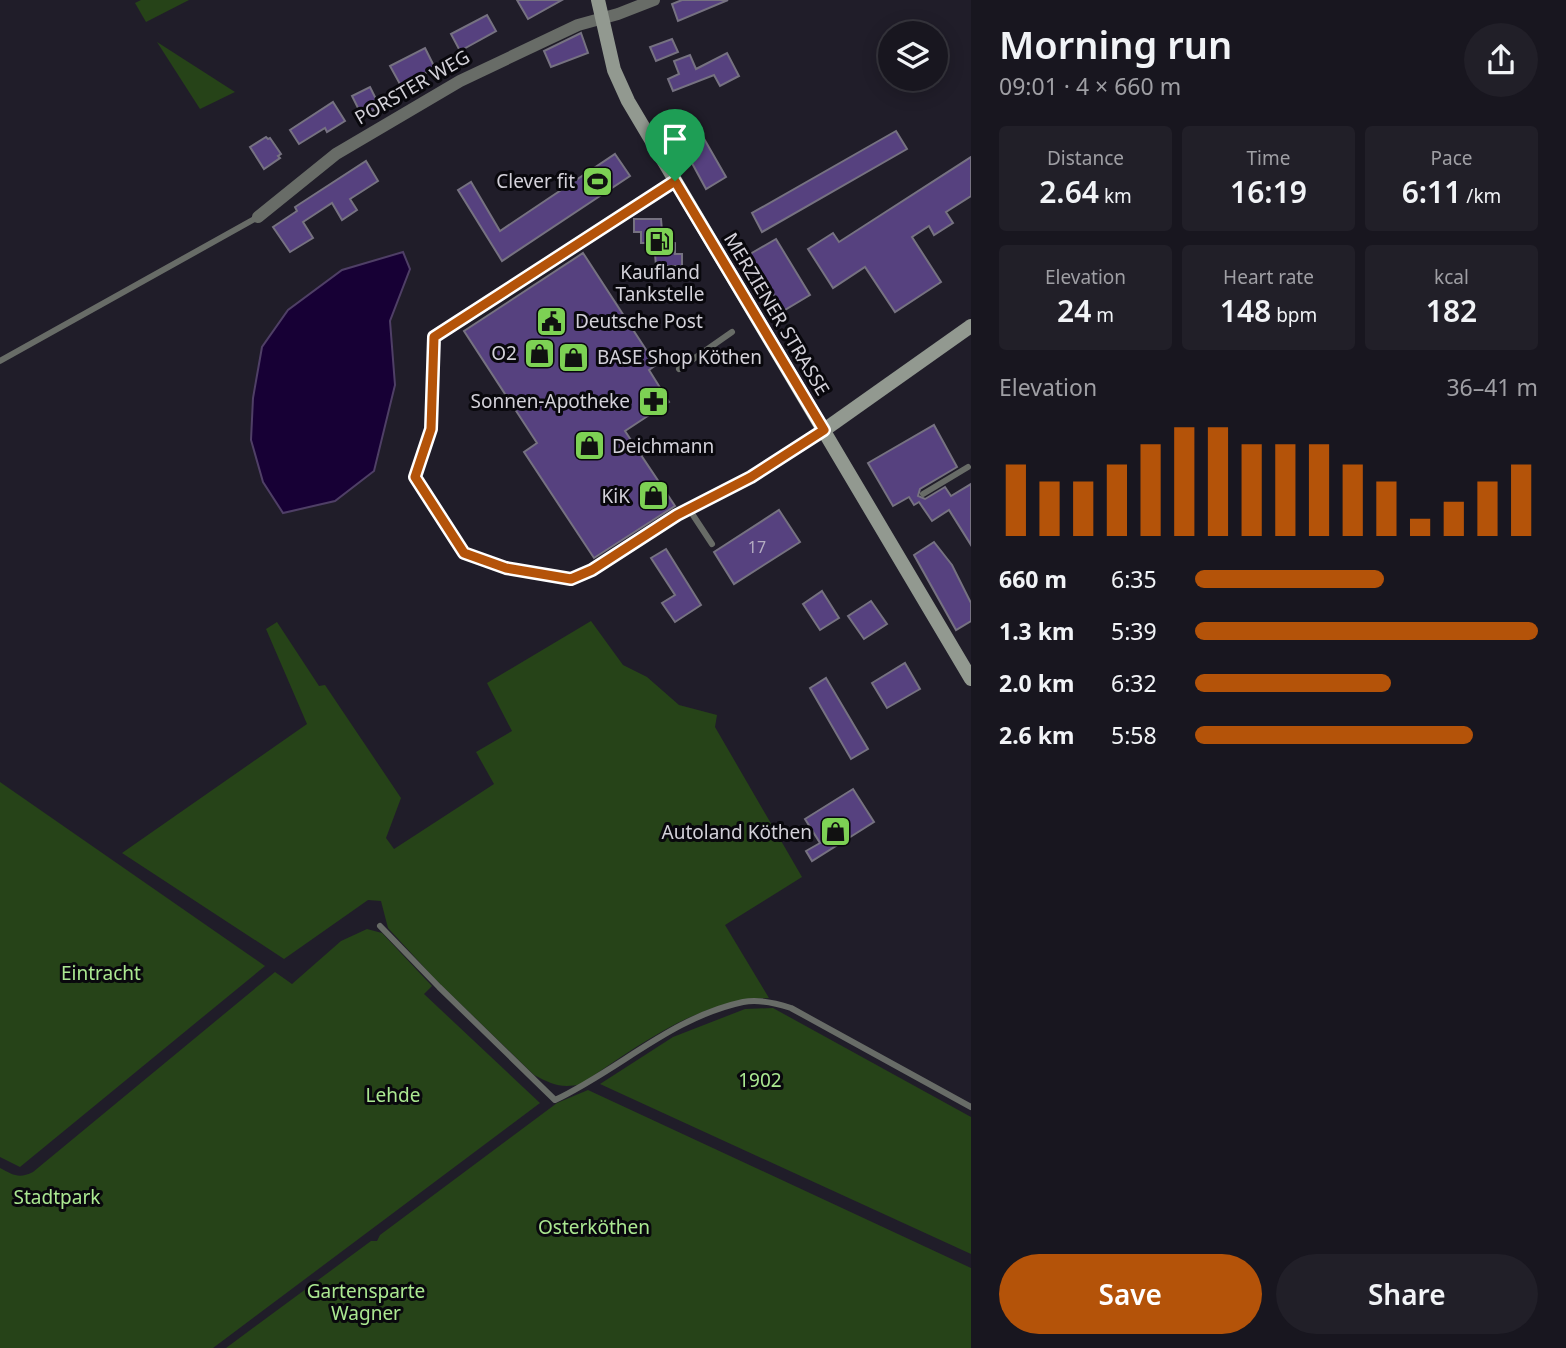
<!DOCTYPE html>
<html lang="en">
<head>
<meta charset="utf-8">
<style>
  :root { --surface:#18161f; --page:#211f28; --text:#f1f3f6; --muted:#9f9fa4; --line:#36353d; --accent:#b45309 }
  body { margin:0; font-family:"Noto Sans",sans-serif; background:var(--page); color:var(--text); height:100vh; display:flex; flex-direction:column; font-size:26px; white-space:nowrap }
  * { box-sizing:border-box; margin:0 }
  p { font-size:23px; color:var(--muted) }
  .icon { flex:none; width:38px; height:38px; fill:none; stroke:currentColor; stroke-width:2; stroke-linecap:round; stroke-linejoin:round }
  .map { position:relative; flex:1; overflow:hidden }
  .drawer { display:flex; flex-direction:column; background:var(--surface); width:595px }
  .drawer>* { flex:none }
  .controls { position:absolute; left:878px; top:21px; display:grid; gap:14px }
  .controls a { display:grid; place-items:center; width:70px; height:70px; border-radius:50%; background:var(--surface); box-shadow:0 4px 18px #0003,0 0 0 2px var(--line); font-size:35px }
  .pin { position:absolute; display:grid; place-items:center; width:60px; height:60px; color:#fff; margin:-72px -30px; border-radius:50% 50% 50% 0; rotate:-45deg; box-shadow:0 0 7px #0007 }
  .pin .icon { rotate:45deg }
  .round { display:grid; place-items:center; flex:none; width:74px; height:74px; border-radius:37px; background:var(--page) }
  .summary { display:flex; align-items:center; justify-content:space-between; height:119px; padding:0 28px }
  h1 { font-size:38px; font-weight:600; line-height:52px }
  .figures { display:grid; grid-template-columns:repeat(3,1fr); gap:10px; height:119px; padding:7px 28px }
  .figures div { display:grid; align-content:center; border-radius:7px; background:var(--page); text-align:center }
  .figures b { font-size:30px; font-weight:600 }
  .figures small { font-size:19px; font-weight:400 }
  .figures p { font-size:19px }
  .chart { height:196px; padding:14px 28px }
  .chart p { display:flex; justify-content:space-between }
  .chart svg { width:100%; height:126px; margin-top:7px; stroke:var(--accent); stroke-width:6 }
  .action { display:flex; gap:14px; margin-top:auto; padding:14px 28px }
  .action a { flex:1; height:80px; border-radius:42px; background:var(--accent); color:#fff; font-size:28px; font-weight:600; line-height:80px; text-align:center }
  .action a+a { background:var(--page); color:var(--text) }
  ul { padding:0 28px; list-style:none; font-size:23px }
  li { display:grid; grid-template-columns:112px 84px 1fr; align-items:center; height:52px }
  li i { height:18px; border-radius:9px; background:var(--accent) }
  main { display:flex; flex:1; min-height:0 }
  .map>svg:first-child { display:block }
</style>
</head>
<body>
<main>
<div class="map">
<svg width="971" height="1348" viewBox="0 0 971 1348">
  <rect width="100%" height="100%" fill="#201d29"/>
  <g fill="#264318">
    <path d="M141,0H189L146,22L135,3Z"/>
    <path d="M157,42L235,92L200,109Z"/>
    <path d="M591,621L623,665L647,677L679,705L717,715L715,727L802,877L725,925L769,998C696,1000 640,1045 581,1084C562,1089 551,1084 534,1075L435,979L388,928L381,901L368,900L284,959L122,853L307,724L266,629L277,622L319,686L325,685L401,798L386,838L394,849L494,784L476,752L512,731L487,683Z"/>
    <path d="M0,782L265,966L20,1167L0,1157Z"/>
    <path d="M367,929L382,933L432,986L424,994L540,1103L213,1348H0V1168C13,1175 19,1179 33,1172L275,972L292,984L341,941Z"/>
    <path d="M773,1008L971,1117V1254L600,1084L673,1037L745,1009Z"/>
    <path d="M588,1090L971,1268V1348H226L371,1241H377L380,1235L557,1103Z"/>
  </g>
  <path fill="#170035" stroke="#4f3f66" stroke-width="2" d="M403,252L410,269L390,321L395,385L374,471L335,501L283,513L263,482L251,440L253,398L262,347L288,310L342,270Z"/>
  <g fill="#56417f" stroke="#767281" stroke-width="2">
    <path d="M517,0H562L528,19Z"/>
    <path d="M682,0H728L678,21L672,4Z"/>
    <path d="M487,15L496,31L460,51L451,34Z"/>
    <path d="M581,33L588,53L551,67L544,51Z"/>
    <path d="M672,39L678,52L656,61L650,47Z"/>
    <path d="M425,48L435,68L401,86L390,66Z"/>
    <path d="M727,53L739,76L720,86L714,75L673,91L668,79L679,74L674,61L690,55L696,69Z"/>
    <path d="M370,87L380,107L362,116L352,96Z"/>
    <path d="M333,102L345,121L327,132L325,128L299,144L290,130Z"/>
    <path d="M699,130L726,177L706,189L680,141Z"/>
    <path d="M896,131L907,149L762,232L752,213Z"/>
    <path d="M266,137L268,139L270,138L281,154L278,156L280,158L264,169L250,147Z"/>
    <path d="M615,154L630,176L502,261L458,190L471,182L500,231Z"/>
    <path d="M971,157V196L946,212L953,223L934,235L929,226L912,237L941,282L895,312L865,267L833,288L808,249L833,233L839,242Z"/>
    <path d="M366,161L378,181L350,199L357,210L342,220L332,203L303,222L313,238L290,252L273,227L297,211L295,207Z"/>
    <path d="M634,219H661L662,231H669V242L675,243V254H682V266H656L655,254L648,253V243H641V232H634Z"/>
    <path d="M776,239L810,295L783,311L750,254Z"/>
    <path d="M583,253L656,365L649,370L669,402L625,431L675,506L594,558L524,452L537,443L464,331Z"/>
    <path d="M934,425L957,467L920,489L918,496L925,499L945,487L951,496L971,484V545L949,510L932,521L919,502L914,505L909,497L893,506L868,463Z"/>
    <path d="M779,510L800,542L734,584L714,552Z"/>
    <path d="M934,542L952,565L971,603V621L956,630L914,555Z"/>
    <path d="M666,549L701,605L675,622L662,603L675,595L651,558Z"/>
    <path d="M822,591L839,618L820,630L803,604Z"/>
    <path d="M871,601L887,624L864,639L848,616Z"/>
    <path d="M905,663L920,689L887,708L872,683Z"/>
    <path d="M826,678L868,749L851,759L810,688Z"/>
    <path d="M853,789L874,822L812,861L806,851L820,843L805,819Z"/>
  </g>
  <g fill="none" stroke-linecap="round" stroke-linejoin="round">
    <g stroke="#686c67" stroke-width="6">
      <path d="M0,361L258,217"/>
      <path d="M679,369L732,332"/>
      <path d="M415,477L464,553L506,568"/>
      <path d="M923,494L968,467"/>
      <path d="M689,509L712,544"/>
      <path d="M380,926L439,987L555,1100C619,1070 672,1017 743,1002C759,999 776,1003 791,1008L971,1107"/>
    </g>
    <g stroke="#686c67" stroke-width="12">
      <path d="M258,217L336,154L460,81L578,25L618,14L654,0"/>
      <path d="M415,477L431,429L434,337L675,181"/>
      <path d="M506,568L571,579L592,570L677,515L751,477L824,430"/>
    </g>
    <g stroke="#929990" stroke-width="14">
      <path d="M598,0L614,70L628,101L971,679"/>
      <path d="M824,430L971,326"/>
    </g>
  </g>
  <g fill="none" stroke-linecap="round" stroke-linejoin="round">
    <defs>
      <path id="route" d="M675,181L824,430L751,477L677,515L592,570L571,579L506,568L464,553L415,477L431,429L434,337Z"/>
    </defs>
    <use href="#route" stroke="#fff" stroke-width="14"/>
    <use href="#route" stroke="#b45309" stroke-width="9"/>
  </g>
  <defs>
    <symbol id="stadium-square" viewBox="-11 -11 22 22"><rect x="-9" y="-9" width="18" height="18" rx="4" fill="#7dd154" stroke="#09080d"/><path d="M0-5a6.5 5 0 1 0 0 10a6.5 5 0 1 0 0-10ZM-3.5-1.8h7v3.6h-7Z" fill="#111"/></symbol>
    <symbol id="fuel-square" viewBox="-11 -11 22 22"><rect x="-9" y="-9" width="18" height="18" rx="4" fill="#7dd154" stroke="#09080d"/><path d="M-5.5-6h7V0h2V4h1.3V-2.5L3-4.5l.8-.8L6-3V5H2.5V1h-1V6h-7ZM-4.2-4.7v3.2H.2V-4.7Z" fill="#111"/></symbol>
    <symbol id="civic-square" viewBox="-11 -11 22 22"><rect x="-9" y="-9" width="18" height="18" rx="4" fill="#7dd154" stroke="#09080d"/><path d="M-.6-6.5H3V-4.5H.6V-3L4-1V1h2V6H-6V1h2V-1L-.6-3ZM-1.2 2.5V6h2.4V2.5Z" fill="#111"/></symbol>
    <symbol id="shop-square" viewBox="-11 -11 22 22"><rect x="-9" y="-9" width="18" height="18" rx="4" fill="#7dd154" stroke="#09080d"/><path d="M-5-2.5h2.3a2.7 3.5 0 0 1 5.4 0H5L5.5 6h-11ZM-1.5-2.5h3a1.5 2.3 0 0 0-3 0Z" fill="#111"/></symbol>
    <symbol id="pharmacy-square" viewBox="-11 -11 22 22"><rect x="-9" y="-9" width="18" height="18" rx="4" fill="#7dd154" stroke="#09080d"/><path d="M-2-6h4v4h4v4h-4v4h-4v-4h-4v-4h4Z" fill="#111"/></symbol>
  </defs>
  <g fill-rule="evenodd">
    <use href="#stadium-square" x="580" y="164" width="35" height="35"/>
    <use href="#fuel-square" x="642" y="224" width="35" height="35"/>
    <use href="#civic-square" x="534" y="304" width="35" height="35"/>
    <use href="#shop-square" x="522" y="336" width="35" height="35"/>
    <use href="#shop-square" x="556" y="340" width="35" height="35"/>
    <use href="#pharmacy-square" x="636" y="384" width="35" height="35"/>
    <use href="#shop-square" x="572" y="428" width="35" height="35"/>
    <use href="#shop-square" x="636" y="478" width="35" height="35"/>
    <use href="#shop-square" x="818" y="814" width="35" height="35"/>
  </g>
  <g text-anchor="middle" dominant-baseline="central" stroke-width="6" stroke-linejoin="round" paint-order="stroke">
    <g font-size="16" fill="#b4adc2">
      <text x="757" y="547">17</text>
    </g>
    <g font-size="19" fill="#d3d1d9" stroke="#09080d">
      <text transform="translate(412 87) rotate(-30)">PORSTER WEG</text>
      <text transform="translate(777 314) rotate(59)">MERZIENER STRASSE</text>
    </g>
    <g font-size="19" fill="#d3d1d9" stroke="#09080d" text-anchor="end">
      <text x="575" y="181">Clever fit</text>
      <text x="660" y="272" text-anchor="middle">Kaufland<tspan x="660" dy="22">Tankstelle</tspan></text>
      <text x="575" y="321" text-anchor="start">Deutsche Post</text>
      <text x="517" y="353">O2</text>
      <text x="597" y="357" text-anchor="start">BASE Shop Köthen</text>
      <text x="630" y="401">Sonnen-Apotheke</text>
      <text x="612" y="446" text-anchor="start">Deichmann</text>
      <text x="630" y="496">KiK</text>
      <text x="812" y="832">Autoland Köthen</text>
    </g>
    <g font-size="19" fill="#abe891" stroke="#09080d">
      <text x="101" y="973">Eintracht</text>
      <text x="760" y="1080">1902</text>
      <text x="393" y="1095">Lehde</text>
      <text x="57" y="1197">Stadtpark</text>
      <text x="594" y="1227">Osterköthen</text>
      <text x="366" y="1291">Gartensparte<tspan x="366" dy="22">Wagner</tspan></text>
    </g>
  </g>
</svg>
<div class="controls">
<a><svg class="icon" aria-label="layers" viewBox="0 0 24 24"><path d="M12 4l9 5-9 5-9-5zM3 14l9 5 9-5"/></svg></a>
</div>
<div class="pin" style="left:675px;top:181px;background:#1e9e55"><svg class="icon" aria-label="arrive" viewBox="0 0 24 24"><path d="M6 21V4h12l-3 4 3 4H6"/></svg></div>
</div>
<section class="drawer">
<div class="summary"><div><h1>Morning run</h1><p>09:01 · 4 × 660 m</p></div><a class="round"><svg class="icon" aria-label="share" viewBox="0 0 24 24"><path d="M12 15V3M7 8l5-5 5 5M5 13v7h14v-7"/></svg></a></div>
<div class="figures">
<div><p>Distance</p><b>2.64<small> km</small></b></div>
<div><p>Time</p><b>16:19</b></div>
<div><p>Pace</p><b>6:11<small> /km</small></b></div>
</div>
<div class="figures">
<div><p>Elevation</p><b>24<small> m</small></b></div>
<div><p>Heart rate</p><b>148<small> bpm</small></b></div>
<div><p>kcal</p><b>182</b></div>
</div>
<div class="chart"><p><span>Elevation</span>36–41 m</p>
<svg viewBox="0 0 160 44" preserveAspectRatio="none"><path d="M5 44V19M15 44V25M25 44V25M35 44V19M45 44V12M55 44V6M65 44V6M75 44V12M85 44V12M95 44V12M105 44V19M115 44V25M125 44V38M135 44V32M145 44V25M155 44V19"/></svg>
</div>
<ul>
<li><b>660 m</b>6:35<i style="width:55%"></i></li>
<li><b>1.3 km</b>5:39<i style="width:100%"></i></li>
<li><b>2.0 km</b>6:32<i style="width:57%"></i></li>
<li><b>2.6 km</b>5:58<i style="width:81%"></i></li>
</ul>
<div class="action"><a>Save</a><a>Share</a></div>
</section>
</main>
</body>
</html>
